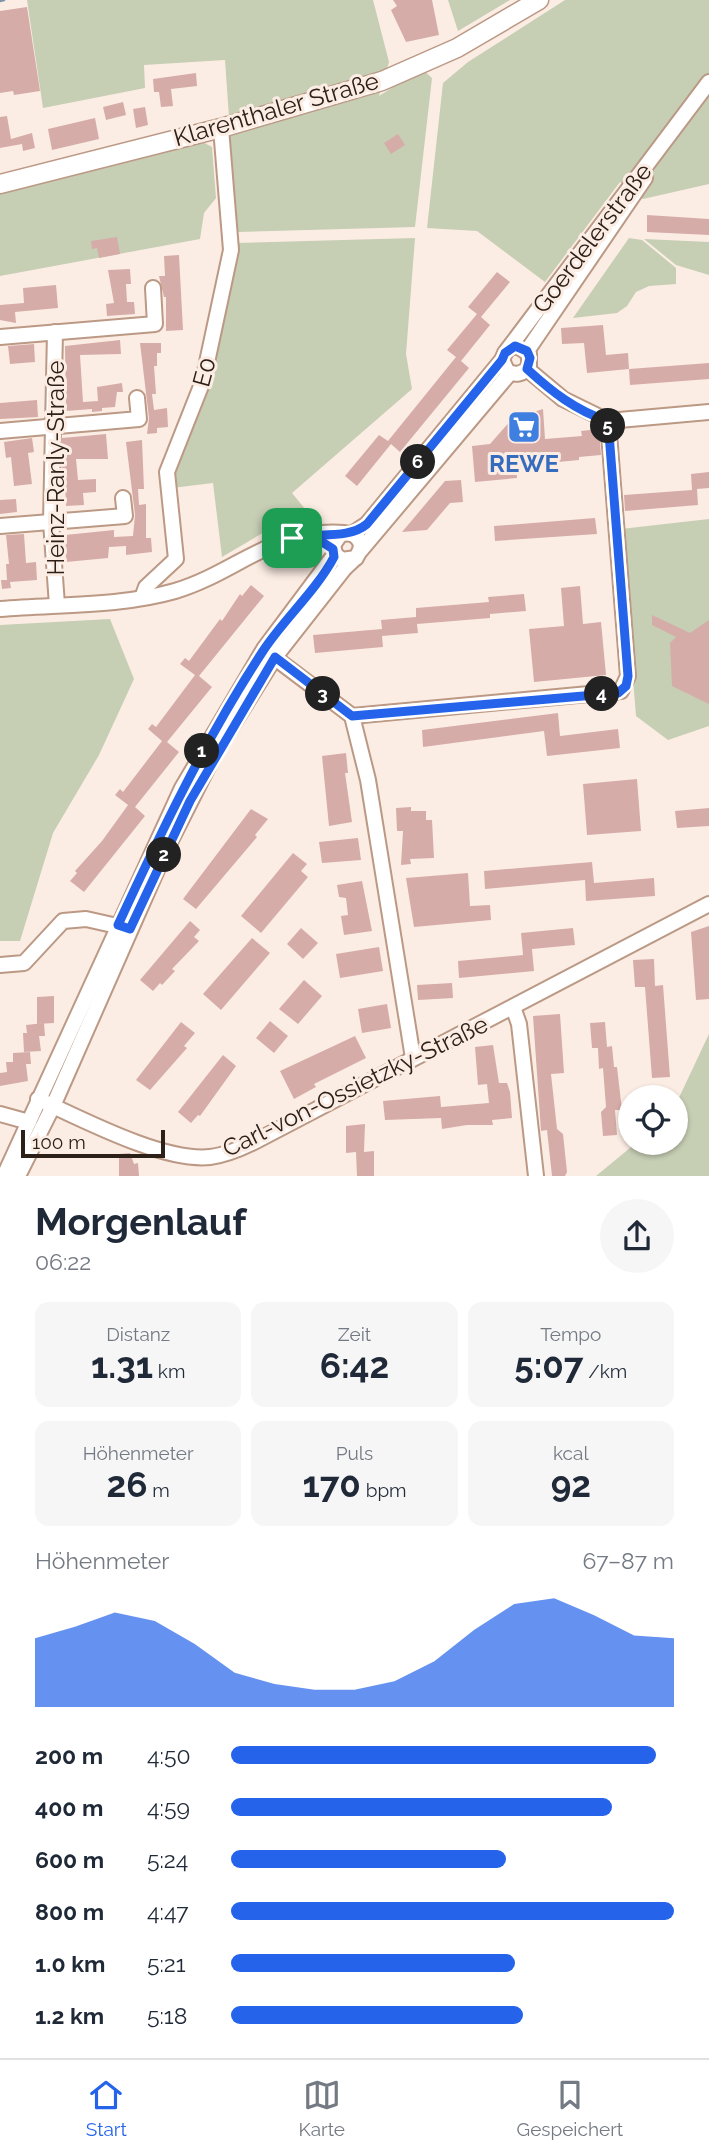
<!DOCTYPE html>
<html lang="de">
<head>
<meta charset="utf-8">
<style>
  :root { --surface:#fff; --page:#f6f6f7; --text:#1f2937; --muted:#747a83; --line:#e0e1e3; --accent:#2563eb }
  body { margin:0; font-family:Raleway,sans-serif; background:var(--page); color:var(--text); height:100vh; display:flex; flex-direction:column; font-size:26px; white-space:nowrap }
  * { box-sizing:border-box; margin:0 }
  p { font-size:23px; color:var(--muted) }
  .icon { flex:none; width:38px; height:38px; fill:none; stroke:currentColor; stroke-width:2; stroke-linecap:round; stroke-linejoin:round }
  .map { position:relative; height:1176px; overflow:hidden }
  .side { display:flex; flex-direction:column; background:var(--surface); flex:1 }
  .side>* { flex:none }
  .buttons { position:absolute; left:618px; top:1085px; display:grid; gap:14px }
  .buttons a { display:grid; place-items:center; width:70px; height:70px; border-radius:50%; background:var(--surface); box-shadow:0 2px 5px #0004; font-size:35px }
  .scale { position:absolute; left:21px; bottom:18px; width:144px; box-sizing:border-box; padding-left:7px; border:4px solid #2d2018; border-top:0; font-size:19px; line-height:24px; white-space:nowrap; color:#2d2018; -webkit-text-stroke:5px #fcede4; paint-order:stroke }
  .pin { position:absolute; display:grid; place-items:center; width:60px; height:60px; color:#fff; margin:-30px; border-radius:14px; box-shadow:0 4px 10px #0006 }
  .km { position:absolute; width:35px; height:35px; margin:-18px; border-radius:50%; background:#222; color:#fff; font-size:19px; line-height:35px; text-align:center }
  .round { display:grid; place-items:center; flex:none; width:74px; height:74px; border-radius:37px; background:var(--page) }
  .head { display:flex; align-items:center; justify-content:space-between; height:119px; padding:0 35px }
  h1 { font-size:38px; font-weight:700; line-height:52px }
  .stats { display:grid; grid-template-columns:repeat(3,1fr); gap:10px; height:119px; padding:7px 35px }
  .stats div { display:grid; align-content:center; border-radius:14px; background:var(--page); text-align:center }
  .stats b { font-size:35px; font-weight:700 }
  .stats small { font-size:19px; font-weight:400 }
  .stats p { font-size:19px }
  .chart { height:196px; padding:14px 35px }
  .chart p { display:flex; justify-content:space-between }
  .chart svg { width:100%; height:126px; margin-top:7px; fill:var(--accent); opacity:.7 }
  ul { padding:0 35px; list-style:none; font-size:23px }
  li { display:grid; grid-template-columns:112px 84px 1fr; align-items:center; height:52px }
  li i { height:18px; border-radius:9px; background:var(--accent) }
  .tabs { display:flex; justify-content:space-around; align-items:center; height:98px; border-top:2px solid var(--line); background:var(--surface); font-size:19px; color:var(--muted) }
  .tabs a { display:grid; justify-items:center; gap:4px }
  .tabs .selected { color:var(--accent) }
  .map>svg:first-child { display:block }
</style>
</head>
<body>
<div class="map">
<svg width="709" height="1176" viewBox="0 0 709 1176">
  <rect width="100%" height="100%" fill="#fcede4"/>
  <g fill="#c6ceb4">
    <path d="M27,0H373L389,62L379,96L422,69L432,78L415,227L237,232L225,60L144,65L145,88L43,108Z"/>
    <path d="M448,0H510L458,31Z"/>
    <path d="M565,0H709V184L643,199L620,182L545,282L477,231L427,228L443,83L468,62Z"/>
    <path d="M199,140L212,147L216,198L204,213L200,239L0,276V190Z"/>
    <path d="M415,238L406,354L412,389L292,493L310,515L301,524L266,531L222,557L213,483L172,488L170,472L236,243Z"/>
    <path d="M629,238L642,240L676,268V284L649,286L636,292L627,306L617,313L573,318Z"/>
    <path d="M644,239L709,242V275L676,265Z"/>
    <path d="M709,519V726L668,740L636,716L621,529Z"/>
    <path d="M110,619L134,679L99,755L53,833L20,941H0V625Z"/>
    <path d="M709,1034V1176H596L636,1143H676V1104Z"/>
  </g>
  <g fill="none" stroke-linecap="round" stroke-linejoin="round">
    <path stroke="#7d93ab" stroke-width="2.5" d="M0,1L4,0"/>
  </g>
  <g fill="#d6aca8">
    <path d="M393,0H432L439,35L406,42L391,10L397,6Z"/>
    <path d="M27,7L40,91L14,95L13,91L0,93V11Z"/>
    <path d="M196,73L197,86L171,89L173,106L161,107L159,92H154L153,79Z"/>
    <path d="M123,102L126,115L106,120L103,107Z"/>
    <path d="M145,107L148,125L136,128L133,109Z"/>
    <path d="M7,116L11,139L32,133L35,148L23,151L22,144L0,148V117Z"/>
    <path d="M95,118L99,139L52,150L48,129Z"/>
    <path d="M398,134L405,145L391,154L384,143Z"/>
    <path d="M647,215L709,219V235L647,232Z"/>
    <path d="M117,237L120,254L99,258L97,248L92,249L91,241Z"/>
    <path d="M179,255L183,330L166,331V297H164L159,276H165L164,256Z"/>
    <path d="M130,269L131,284H126L127,302H134L135,314L107,316L106,304L114,303L108,270Z"/>
    <path d="M497,272L510,282L481,317L490,325L461,361L469,368L400,452L391,444L357,486L345,476L379,435L388,441L456,357L447,350L477,314L468,307Z"/>
    <path d="M56,285L58,308L15,312L16,323L0,320V305L24,303L23,288Z"/>
    <path d="M603,325L606,355L628,353L629,369L587,373L584,343L562,344L561,328Z"/>
    <path d="M120,340L121,354L80,355L83,402L98,401L97,387L122,383L123,392H117L115,407L102,408V411L92,412V409L66,411L65,346Z"/>
    <path d="M140,343H161V353H157V366H154L156,394H152L154,410L167,408L168,427L157,428V433L147,434L149,418Z"/>
    <path d="M34,344L35,362L10,364L8,346Z"/>
    <path d="M709,363V379L630,385L629,369Z"/>
    <path d="M37,400L38,417L0,419V403Z"/>
    <path d="M543,409L545,439L582,436L581,431L599,429L601,455L579,457V460L516,466L517,478L475,482L472,446L490,444L512,419Z"/>
    <path d="M106,434L108,459H76L78,480L96,479V492L83,493L84,505L66,506L65,485H61L62,438Z"/>
    <path d="M32,438L34,452L28,453L32,484L14,486L11,457L6,458L4,442Z"/>
    <path d="M142,440L144,489H138L139,505L146,504V538H151L152,552L126,555V546L109,547L108,558L66,562L65,535L114,530V537L133,536L135,515L126,442Z"/>
    <path d="M709,472V488L697,489L698,505L625,511L624,495L692,490L691,474Z"/>
    <path d="M461,480L463,502L450,503L427,530L402,532L445,481Z"/>
    <path d="M16,499L17,512L0,514V500Z"/>
    <path d="M595,518L597,534L495,541L494,526Z"/>
    <path d="M24,534L26,563L36,562L37,580L10,582L11,588L2,589L1,580H7L6,564H9L6,535Z"/>
    <path d="M251,585L264,596L199,676L212,687L167,742L179,752L135,807L145,816L84,892L70,881L77,873L75,871L102,841L128,805L115,795L120,789L123,792L162,741L148,729L152,724L156,727L195,675L180,664L185,658L189,661L220,619L222,621L240,594L242,596Z"/>
    <path d="M580,586L583,624L601,622L606,675L534,682L529,629L564,626L561,588Z"/>
    <path d="M524,594L526,611L490,614V618L417,624L418,633L382,636L383,647L315,653L313,635L382,629L381,620L416,617V608L489,602L488,597Z"/>
    <path d="M652,615L690,633L709,620V704L672,686L670,643L676,637L652,625Z"/>
    <path d="M558,713L560,736L618,729L620,748L547,756L544,731L423,747L422,730Z"/>
    <path d="M346,753L348,773H345L352,822L329,826L322,756Z"/>
    <path d="M637,779L641,831L587,835L583,784Z"/>
    <path d="M411,807V811H426V820H432L434,858L410,859L411,864L401,865L403,831H397L396,808Z"/>
    <path d="M709,808V826L677,828L675,811Z"/>
    <path d="M251,809L268,819L255,835L257,837L196,909L183,899Z"/>
    <path d="M358,838L361,860L322,863L319,842Z"/>
    <path d="M293,853L307,864L301,871L308,877L261,933L241,916Z"/>
    <path d="M592,862L594,883L654,878L655,896L586,901L585,880L485,889L484,871Z"/>
    <path d="M468,873L470,906L490,905L491,920L414,927L406,878Z"/>
    <path d="M362,881L372,931L344,935L341,916L348,915L346,898L339,897L337,885Z"/>
    <path d="M190,921L200,930L194,937L199,941L172,969L175,971L162,985L160,983L153,991L140,980Z"/>
    <path d="M709,926V999L696,1000L691,932Z"/>
    <path d="M301,928L318,943L303,959L287,944Z"/>
    <path d="M573,928L575,945L532,949L534,971L459,978L458,961L523,955L521,933Z"/>
    <path d="M252,938L270,953L221,1010L203,994Z"/>
    <path d="M379,947L383,971L340,978L336,954Z"/>
    <path d="M654,959L655,986L663,985L670,1077L652,1078L645,987H635L633,960Z"/>
    <path d="M304,980L322,996L298,1024L279,1009Z"/>
    <path d="M452,983L453,998L418,1000L417,985Z"/>
    <path d="M54,996V1023L37,1024V997Z"/>
    <path d="M387,1004L391,1028L362,1033L358,1009Z"/>
    <path d="M560,1014L564,1073L551,1074L557,1129L563,1134L567,1172L565,1176H552L547,1130L541,1131L533,1016Z"/>
    <path d="M270,1021L288,1036L274,1053L256,1038Z"/>
    <path d="M181,1022L195,1033L184,1046L187,1048L150,1090L136,1080Z"/>
    <path d="M605,1022L607,1047L612,1046L614,1067H617L622,1110H615L617,1135L603,1136L601,1112L606,1107L603,1068L599,1069L598,1048H592L590,1023Z"/>
    <path d="M44,1023L45,1036H39L41,1051L24,1052L23,1033H27L26,1025Z"/>
    <path d="M355,1036L366,1058L314,1084L316,1087L294,1099L280,1071Z"/>
    <path d="M493,1045L499,1083H507L510,1092L512,1118L492,1120L493,1125H467L442,1129L441,1118L385,1120L383,1101L440,1096L441,1107L489,1103L487,1084L478,1085L475,1047Z"/>
    <path d="M30,1052L31,1064H26L28,1081L0,1086V1073L7,1072L6,1062H13V1053Z"/>
    <path d="M223,1055L236,1066L200,1116L198,1115L191,1123L178,1112Z"/>
    <path d="M365,1124L364,1152L374,1151V1176H357L356,1152L346,1153V1126Z"/>
    <path d="M130,1153L134,1164L138,1163L139,1176H119V1154Z"/>
  </g>
  <g fill="none" stroke-linecap="round" stroke-linejoin="round">
    <defs>
      <g id="minor">
        <path d="M55,332L51,522L57,605"/>
        <path d="M0,337L155,324L153,288"/>
        <path d="M511,347H519L529,354V366C524,374 515,376 507,371L502,360L505,353L709,82"/>
        <path d="M527,351L645,178"/>
        <path d="M527,369L563,399L608,421L709,412"/>
        <path d="M0,431L139,419L137,398"/>
        <path d="M0,526L125,516L123,498"/>
        <path d="M352,534L367,524L502,360"/>
        <path d="M361,550L510,373"/>
        <path d="M142,598L146,587L176,559L167,472L203,381L231,250L221,128"/>
        <path d="M0,609C57,604 119,607 175,591C238,572 272,528 344,533"/>
        <path d="M267,652L352,716L368,780L413,1058"/>
        <path d="M352,716L621,691L628,676L608,421"/>
        <path d="M0,965L24,963L63,921L86,919L126,928"/>
        <path d="M513,1007L519,1024L536,1176"/>
        <path d="M38,1099C82,1119 163,1162 210,1157C227,1155 242,1148 256,1141L709,904"/>
        <path d="M0,1114L29,1122"/>
        <path d="M4,1176L182,788L264,649L335,554"/>
        <path d="M18,1176L53,1106L164,854L215,753L275,657L344,569C351,561 360,557 361,545C358,535 350,531 340,535L333,545L335,554L342,560L356,558"/>
      </g>
      <path id="major" d="M0,184L221,128L382,81L457,48L539,0"/>
    </defs>
    <use href="#minor" stroke="#bb9985" stroke-width="18"/>
    <use href="#major" stroke="#bb9985" stroke-width="21"/>
    <use href="#minor" stroke="#fff" stroke-width="14"/>
    <use href="#major" stroke="#fff" stroke-width="18"/>
  </g>
  <g fill="none" stroke-linecap="round" stroke-linejoin="round">
    <defs>
      <path id="route" d="M515,346L527,351L530,358L527,369C551,391 576,411 608,421L628,676L626,686L618,693L352,716L275,657L190,801L130,929L118,925C162,830 206,738 263,651C284,619 316,591 334,557L333,549L319,540L292,538C316,532 348,540 367,524L502,360L505,353Z"/>
    </defs>
    <use href="#route" stroke="#fff" stroke-width="14"/>
    <use href="#route" stroke="#2563eb" stroke-width="9"/>
  </g>
  <defs>
    <symbol id="supermarket-square" viewBox="-11 -11 22 22"><rect x="-9" y="-9" width="18" height="18" rx="4" fill="#3f7fe0" stroke="#fcede4"/><path d="M-6-5.5h2.5l.6 2H6L4.5 2H-2.5L-4.4-4H-6ZM-1.5 3.2a1.3 1.3 0 1 0 .1 0ZM3 3.2a1.3 1.3 0 1 0 .1 0Z" fill="#fff"/></symbol>
  </defs>
  <g fill-rule="evenodd">
    <use href="#supermarket-square" x="505" y="408" width="38" height="38"/>
  </g>
  <g text-anchor="middle" dominant-baseline="central" stroke-width="6" stroke-linejoin="round" paint-order="stroke">
    <g font-size="24" fill="#2d2018" stroke="#fcede4">
      <text transform="translate(276 109) rotate(-16)">Klarenthaler Straße</text>
      <text transform="translate(592 238) rotate(-53)">Goerdelerstraße</text>
      <text transform="translate(204 372) rotate(-75)">E0</text>
      <text transform="translate(55 468) rotate(-90)">Heinz-Ranly-Straße</text>
      <text transform="translate(355 1086) rotate(-26)">Carl-von-Ossietzky-Straße</text>
    </g>
    <g font-size="24" font-weight="bold" fill="#366cbe" stroke="#fcede4">
      <text x="524" y="463">REWE</text>
    </g>
  </g>
</svg>
<div class="buttons">
<a><svg class="icon" aria-label="locate" viewBox="0 0 24 24"><circle cx="12" cy="12" r="6"/><path d="M12 2v4M12 18v4M2 12h4M18 12h4"/></svg></a>
</div>
<div class="scale">100 m</div>
<div class="pin" style="left:292px;top:538px;background:#1e9e55"><svg class="icon" aria-label="arrive" viewBox="0 0 24 24"><path d="M6 21V4h12l-3 4 3 4H6"/></svg></div>
<b class="km" style="left:202px;top:751px">1</b>
<b class="km" style="left:164px;top:855px">2</b>
<b class="km" style="left:323px;top:694px">3</b>
<b class="km" style="left:602px;top:694px">4</b>
<b class="km" style="left:608px;top:426px">5</b>
<b class="km" style="left:418px;top:462px">6</b>
</div>
<section class="side">
<div class="head"><div><h1>Morgenlauf</h1><p>06:22</p></div><a class="round"><svg class="icon" aria-label="share" viewBox="0 0 24 24"><path d="M12 15V3M7 8l5-5 5 5M5 13v7h14v-7"/></svg></a></div>
<div class="stats">
<div><p>Distanz</p><b>1.31<small> km</small></b></div>
<div><p>Zeit</p><b>6:42</b></div>
<div><p>Tempo</p><b>5:07<small> /km</small></b></div>
</div>
<div class="stats">
<div><p>Höhenmeter</p><b>26<small> m</small></b></div>
<div><p>Puls</p><b>170<small> bpm</small></b></div>
<div><p>kcal</p><b>92</b></div>
</div>
<div class="chart"><p><span>Höhenmeter</span>67–87 m</p>
<svg viewBox="0 0 160 44" preserveAspectRatio="none"><path d="M0 44V20L10 16L20 11L30 14L40 22L50 32L60 36L70 38L80 38L90 35L100 28L110 17L120 8L130 6L140 12L150 19L160 20V44z"/></svg>
</div>
<ul>
<li><b>200 m</b>4:50<i style="width:96%"></i></li>
<li><b>400 m</b>4:59<i style="width:86%"></i></li>
<li><b>600 m</b>5:24<i style="width:62%"></i></li>
<li><b>800 m</b>4:47<i style="width:100%"></i></li>
<li><b>1.0 km</b>5:21<i style="width:64%"></i></li>
<li><b>1.2 km</b>5:18<i style="width:66%"></i></li>
</ul>
</section>
<nav class="tabs">
<a class="selected"><svg class="icon" aria-label="home" viewBox="0 0 24 24"><path d="M3 11l9-7 9 7M6 9v11h12V9"/></svg>Start</a>
<a><svg class="icon" aria-label="map" viewBox="0 0 24 24"><path d="M3 6l6-2 6 2 6-2v14l-6 2-6-2-6 2zM9 4v14M15 6v14"/></svg>Karte</a>
<a><svg class="icon" aria-label="saved" viewBox="0 0 24 24"><path d="M7 4h10v16l-5-4-5 4z"/></svg>Gespeichert</a>
</nav>
</body>
</html>
